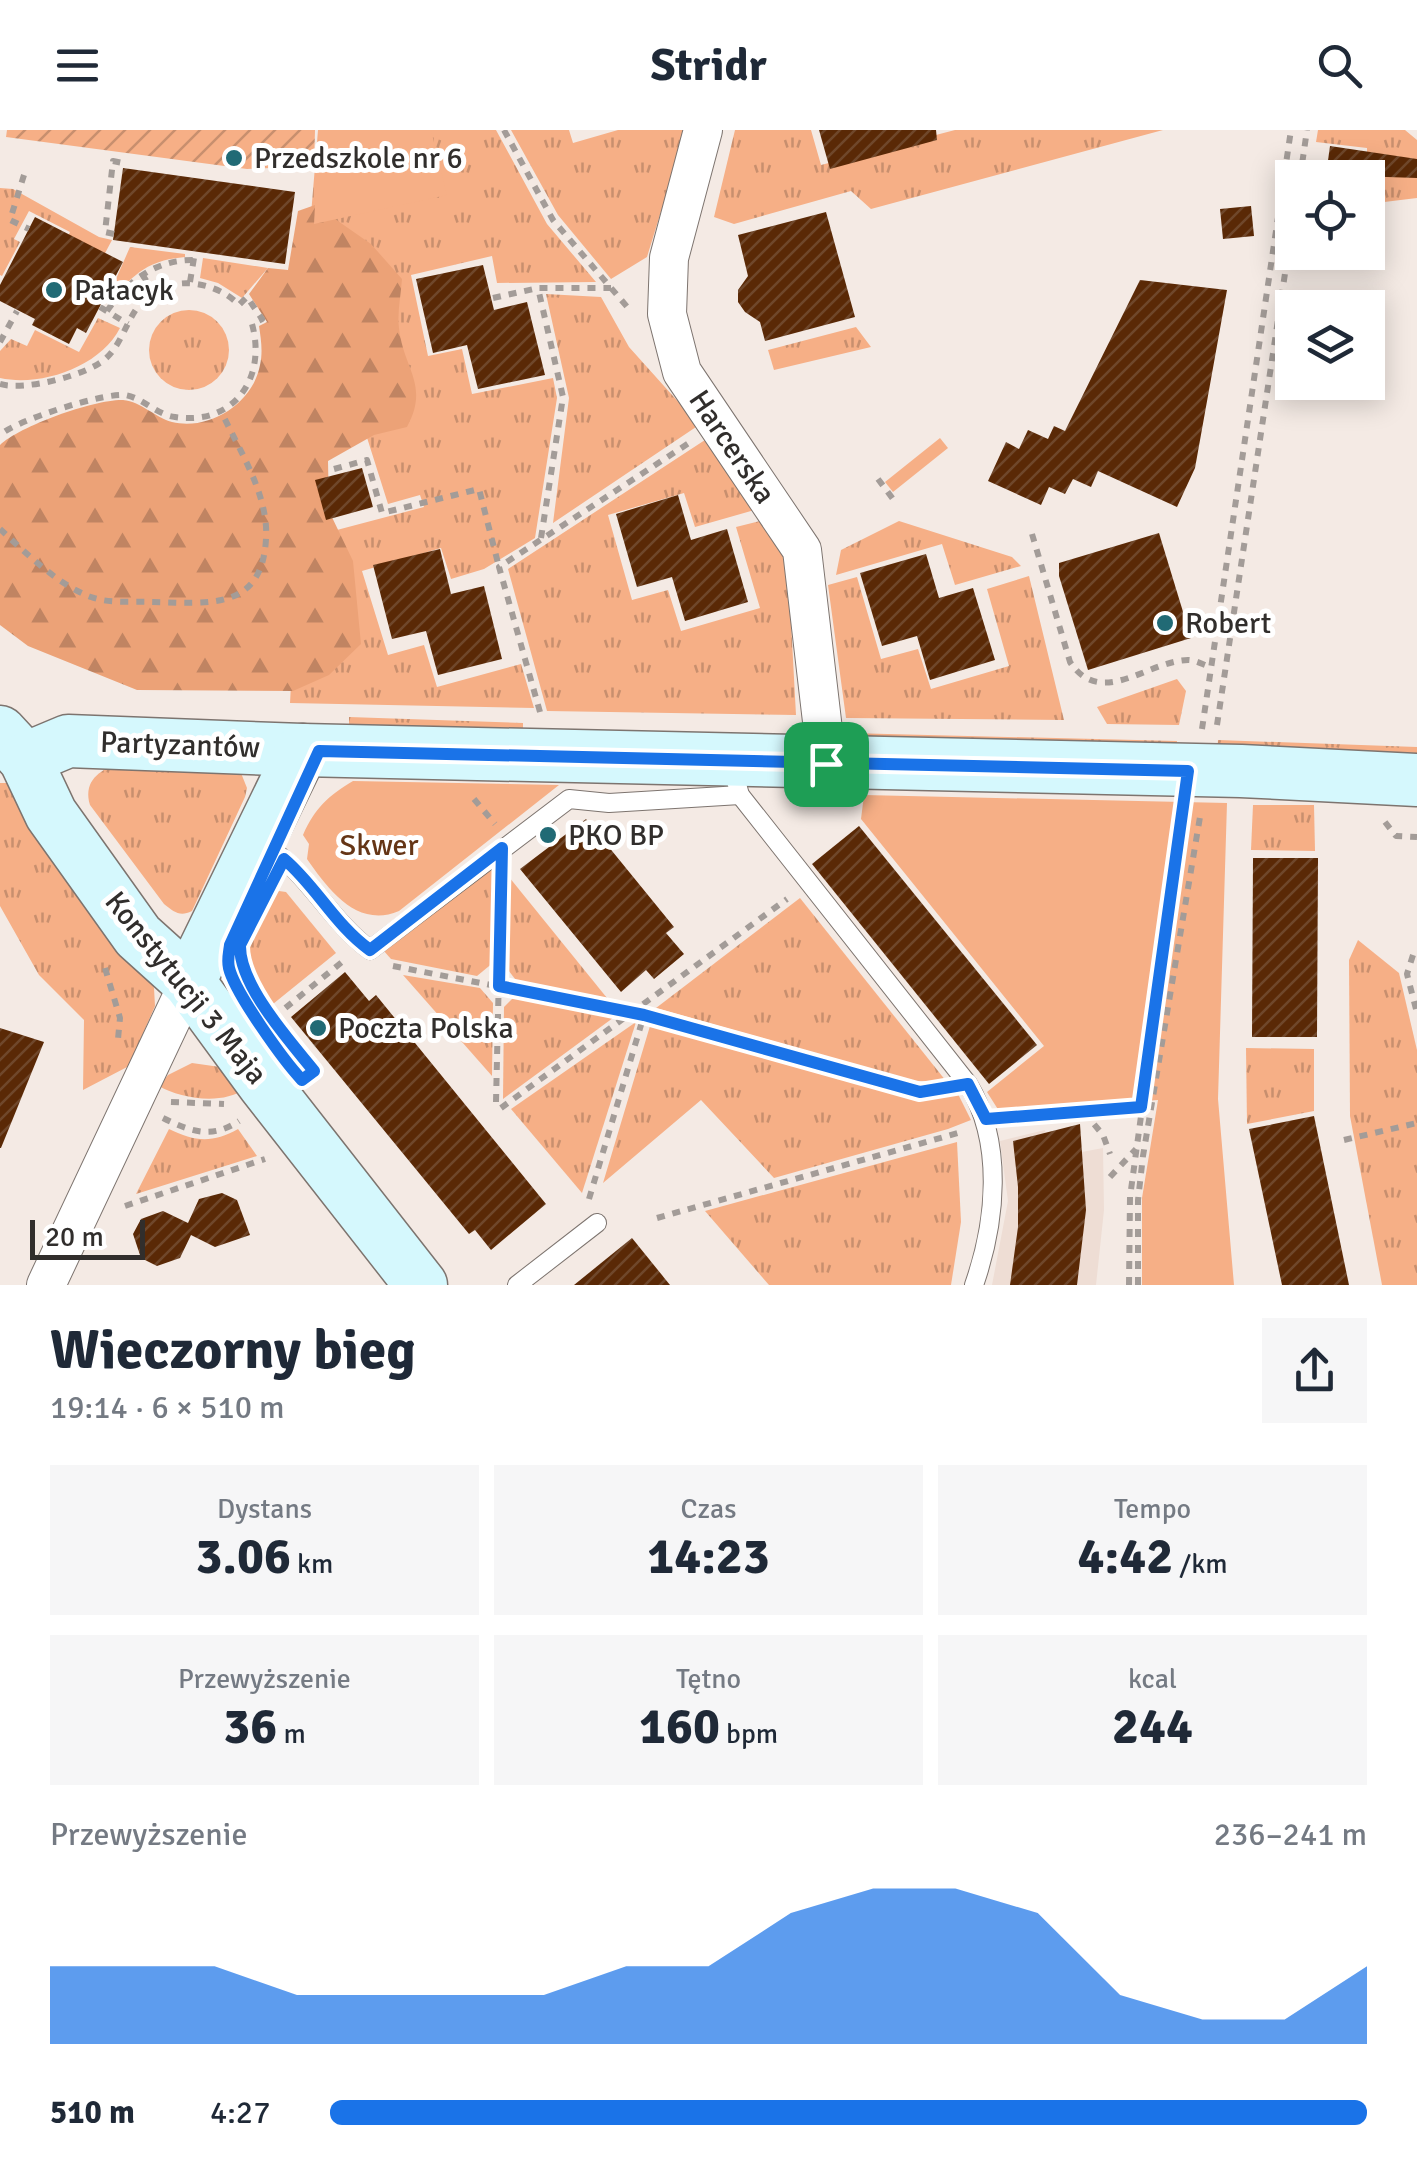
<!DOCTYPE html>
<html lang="pl">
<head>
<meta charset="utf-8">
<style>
  :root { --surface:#fff; --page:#f6f6f7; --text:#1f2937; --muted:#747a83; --accent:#1a73e8 }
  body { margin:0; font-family:Signika,sans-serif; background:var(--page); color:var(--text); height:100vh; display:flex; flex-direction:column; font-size:38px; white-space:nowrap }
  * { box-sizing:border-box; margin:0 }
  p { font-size:32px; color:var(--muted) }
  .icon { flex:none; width:55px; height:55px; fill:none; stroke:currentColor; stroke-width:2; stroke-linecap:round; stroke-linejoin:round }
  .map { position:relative; height:1155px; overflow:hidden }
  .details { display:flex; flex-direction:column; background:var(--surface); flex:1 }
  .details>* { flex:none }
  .fabs { position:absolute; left:1275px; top:30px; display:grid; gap:20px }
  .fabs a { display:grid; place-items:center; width:110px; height:110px; border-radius:0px; background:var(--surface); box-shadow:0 5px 25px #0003; font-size:50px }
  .scale { position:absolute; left:30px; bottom:25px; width:115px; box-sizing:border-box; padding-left:10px; border:5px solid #312e2c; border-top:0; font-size:28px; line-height:35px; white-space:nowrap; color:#312e2c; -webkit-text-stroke:8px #fff; paint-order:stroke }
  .pin { position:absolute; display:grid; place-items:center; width:85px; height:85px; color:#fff; margin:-42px; border-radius:20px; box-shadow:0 5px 15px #0006 }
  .round { display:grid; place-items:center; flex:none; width:105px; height:105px; border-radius:0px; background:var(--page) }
  .summary { display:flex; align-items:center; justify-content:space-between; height:170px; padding:0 50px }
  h1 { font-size:55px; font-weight:700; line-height:75px }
  .stats { display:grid; grid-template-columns:repeat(3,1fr); gap:15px; height:170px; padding:10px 50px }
  .stats div { display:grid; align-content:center; border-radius:0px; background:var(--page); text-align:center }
  .stats b { font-size:50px; font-weight:700 }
  .stats small { font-size:28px; font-weight:400 }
  .stats p { font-size:28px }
  .chart { height:280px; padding:20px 50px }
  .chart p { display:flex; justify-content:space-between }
  .chart svg { width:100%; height:180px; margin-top:10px; fill:var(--accent); opacity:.7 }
  ul { padding:0 50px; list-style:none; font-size:32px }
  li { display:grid; grid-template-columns:160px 120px 1fr; align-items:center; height:75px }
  li i { height:25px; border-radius:12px; background:var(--accent) }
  header { display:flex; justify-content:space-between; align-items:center; height:130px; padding:0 50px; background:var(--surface); font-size:45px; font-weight:700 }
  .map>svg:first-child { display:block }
</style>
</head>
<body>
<header><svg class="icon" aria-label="menu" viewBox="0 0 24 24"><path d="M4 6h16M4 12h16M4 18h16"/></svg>Stridr<svg class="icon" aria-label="search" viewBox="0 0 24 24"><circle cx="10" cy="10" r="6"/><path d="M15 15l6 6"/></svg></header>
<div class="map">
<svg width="1417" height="1155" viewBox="0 0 1417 1155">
  <defs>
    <pattern id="grass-tufts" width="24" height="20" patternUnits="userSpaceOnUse" patternTransform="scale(2.5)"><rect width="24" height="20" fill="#f6af86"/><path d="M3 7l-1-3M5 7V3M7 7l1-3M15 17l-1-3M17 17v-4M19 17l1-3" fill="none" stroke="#c88f6e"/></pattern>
    <pattern id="forest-firs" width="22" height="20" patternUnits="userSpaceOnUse" patternTransform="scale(2.5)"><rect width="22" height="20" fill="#eca277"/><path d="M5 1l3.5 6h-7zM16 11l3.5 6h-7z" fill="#c08462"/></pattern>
    <pattern id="garden-furrows" width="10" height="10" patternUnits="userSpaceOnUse" patternTransform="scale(2.5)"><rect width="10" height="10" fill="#f6af86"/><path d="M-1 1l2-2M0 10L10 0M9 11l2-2" fill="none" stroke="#c88f6e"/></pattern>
    <pattern id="building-hatch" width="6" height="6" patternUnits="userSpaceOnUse" patternTransform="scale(2.5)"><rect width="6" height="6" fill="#5a2906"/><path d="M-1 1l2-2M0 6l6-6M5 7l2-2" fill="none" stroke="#6f472b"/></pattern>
  </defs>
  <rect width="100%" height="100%" fill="#f4eae4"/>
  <path fill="#eeddd4" d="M1045,1000L1050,1028L1103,1018L1104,1080L1096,1155H992L1008,1071L1000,1011Z"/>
  <g fill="url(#grass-tufts)">
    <path d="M318,0H496L547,94L596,152L497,153L492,126L411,145L428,226L462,219L472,264L553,248L557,268L535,408L484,439L451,449L441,418L362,441L388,525L424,515L437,557L521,534L534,578L290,573L299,410L424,377L420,365L388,374L308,121Z"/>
    <path d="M511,0H569L573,13L618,0H686L647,127L611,149L558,85Z"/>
    <path d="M735,0H811L821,35L955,0H1163L871,79L851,61L734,94L714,87Z"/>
    <path d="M1318,0H1405L1417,10V68L1368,74L1367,18L1316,12Z"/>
    <path d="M0,58L13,59L99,107L112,110L103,127L67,108L70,102L29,81L14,109L20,112L2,146L0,145Z"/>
    <path d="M130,117L185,124V127C141,131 134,148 105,174Z"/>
    <path d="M203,128L268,138L242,168L218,153L200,148Z"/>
    <path d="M546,164L601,167L629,217L699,295L553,393L569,268Z"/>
    <circle cx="189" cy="220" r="40"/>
    <path d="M98,188L120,198C100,237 41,257 0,248V221L11,209L27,216L35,200L79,222Z"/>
    <path d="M856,197L871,217L774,240L768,220Z"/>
    <path d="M708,308L758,379L695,397L684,363L608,385L632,470L668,460L681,501L760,478L736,397L768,389L787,418L796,585L547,581L508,439Z"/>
    <path d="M940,308L948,318L893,362L885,352Z"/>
    <path d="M899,391L1012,427L1021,436L955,455L942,414L836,445L841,420Z"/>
    <path d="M1029,446L1064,590L846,588L828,455L857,447L881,529L918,519L931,559L1009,536L987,459Z"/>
    <path d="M1177,549L1186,561L1179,595L1107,594L1097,577Z"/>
    <path d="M349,587L523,593V605L349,600Z"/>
    <path d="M848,603L1177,611L1176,621L856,614Z"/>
    <path d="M1218,610L1417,617V630L1217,623Z"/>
    <path d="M114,635L241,643L247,658L245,667L192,781C180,787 174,782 164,774L90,675C84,654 95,643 114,635Z"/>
    <path d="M0,653H14L146,838L154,858L155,876L129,936L83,960L84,890L39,845L0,776Z"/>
    <path d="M1253,675H1314L1315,721L1251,720Z"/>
    <path d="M496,735L494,832L477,846L391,829L383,820Z"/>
    <path d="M509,747L607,868L518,853L506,837Z"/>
    <path d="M279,761L286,762L336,823L273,874L246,832L247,818L273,764Z"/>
    <path d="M800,768L946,951H913L656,878Z"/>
    <path d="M1358,810L1399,843L1417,920V1155H1382L1350,986L1349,830Z"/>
    <path d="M403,845L480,858L493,873L492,946Z"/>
    <path d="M517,864L617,885L503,969L504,877Z"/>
    <path d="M636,892L582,1063L511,979Z"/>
    <path d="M650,896L918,968L958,964L971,990L948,999L774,1048L701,970L603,1053Z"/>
    <path d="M1246,918L1314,919V981L1247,994Z"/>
    <path d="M192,933L220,937L244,959C224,975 180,969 159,956L168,945Z"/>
    <path d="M169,999C195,1012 213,1013 238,999L257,1026L136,1064Z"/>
    <path d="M957,1012L961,1092L951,1155H769L705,1081Z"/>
  </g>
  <path fill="url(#forest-firs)" d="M315,75L371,114L402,149C401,165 397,183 399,198C403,238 430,255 407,297L374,305L328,331L329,381L353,431L361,514L329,545L293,561L137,560L28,516L0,495V315C20,296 95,269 123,270C142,272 154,287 172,292C210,301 253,273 260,235C263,222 261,209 259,196L267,192L249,164L268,138L288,140L298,81Z"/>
  <g fill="#f6af86">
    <path d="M319,0H431L447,65L314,94Z"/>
    <path d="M353,651L559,655L399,781C357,799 328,759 307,729L309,714L303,705C315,678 328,666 353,651Z"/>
    <path d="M864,665L1227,673L1218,969L1234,1155H1142V1068L1158,970L999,981L987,962L1044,916L861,689Z"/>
  </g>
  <path fill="url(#garden-furrows)" d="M7,0H315L314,36L247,39L6,7Z"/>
  <g fill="url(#building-hatch)">
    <path d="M819,0H936L937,10L830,39Z"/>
    <path d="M1330,16L1417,29V48L1326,45Z"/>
    <path d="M123,38L295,62L285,134L113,110Z"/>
    <path d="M1251,76L1254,106L1223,109L1220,79Z"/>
    <path d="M826,82L855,187L765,211L760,192L745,182L738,172V160L748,146L738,105Z"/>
    <path d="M35,87L123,132L86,203L77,198L69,214L32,195L35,189L0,171V155Z"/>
    <path d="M483,135L494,180L527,172L545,245L478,259L467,215L433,223L416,149Z"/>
    <path d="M1140,150L1227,160L1195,338L1177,377L1098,341L1091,357L1073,349L1065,364L1049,357L1041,375L988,351L1006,312L1019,319L1028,300L1048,309L1054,296L1065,301Z"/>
    <path d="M362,338L373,377L326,390L315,350Z"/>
    <path d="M678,365L691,410L727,399L748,472L685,491L672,447L637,457L616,384Z"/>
    <path d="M1159,403L1191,508L1088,540L1059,446V433Z"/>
    <path d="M440,419L451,464L484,456L502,529L438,545L426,501L392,509L373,435Z"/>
    <path d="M926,424L939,468L973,458L995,530L930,550L917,506L882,516L860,443Z"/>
    <path d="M586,689L674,797L666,803L684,824L654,849L646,840L621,862L520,739Z"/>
    <path d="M859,696L1037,915L989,954L812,734Z"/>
    <path d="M1253,728H1318L1317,907H1252Z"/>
    <path d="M345,842L369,871L376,865L546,1074L491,1120L475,1100L469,1104L291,887Z"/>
    <path d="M0,898L44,912L1,1018H0Z"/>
    <path d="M1314,986L1349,1155H1282L1249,999Z"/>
    <path d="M1080,994L1086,1080L1077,1155H1010L1018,1097V1057L1013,1011Z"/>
    <path d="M222,1063L237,1070L250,1105L215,1117L191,1105L180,1128L157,1136L141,1128L133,1104L141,1089L163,1081L188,1093L199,1069Z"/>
    <path d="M632,1108L670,1155H574Z"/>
  </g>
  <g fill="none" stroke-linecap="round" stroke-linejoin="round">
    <defs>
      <g id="lane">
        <path d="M732,637L740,665L968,954C1004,1013 996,1092 974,1155"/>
        <path d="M261,713C307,739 328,789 370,820L569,669L609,673L740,665"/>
        <path d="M517,1155L597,1093"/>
      </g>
      <g id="street">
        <path d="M703,0L669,128L667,184L682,242L802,420L827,634"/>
        <path d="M46,1155L189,852"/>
      </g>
      <g id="secondary">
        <path d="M0,602L25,629L51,684L138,806L189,852L263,953L421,1155"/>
        <path d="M25,629L68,611L302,620L1241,641L1417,650"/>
        <path d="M189,852L302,620"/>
      </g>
    </defs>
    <use href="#lane" stroke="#7d746f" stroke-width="20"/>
    <use href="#street" stroke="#7d746f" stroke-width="40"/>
    <use href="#secondary" stroke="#7d746f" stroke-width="55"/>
    <g stroke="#a39c98" stroke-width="6" stroke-dasharray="8 8" stroke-linecap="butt">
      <path d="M504,0L553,90L629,179"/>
      <path d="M24,45L10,90L29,99"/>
      <path d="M1300,48L1307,0"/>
      <path d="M114,104L105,102L113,31L123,33"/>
      <path d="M142,144L154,163"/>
      <path d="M190,152L195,122"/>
      <path d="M493,168L538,158"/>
      <path d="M100,177L128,194"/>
      <path d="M107,181C128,151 155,130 193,130"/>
      <path d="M0,212L17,181"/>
      <path d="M0,254C24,261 84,246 104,230C120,217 125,195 137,178C161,143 213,148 239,175L247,167L262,189L252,194C267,248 234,296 175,287C157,285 143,268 125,265C102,263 17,290 0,305"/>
      <path d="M334,339L367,330L382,383L479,359L499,437"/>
      <path d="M878,349L896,373"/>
      <path d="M0,399C26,423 58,455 91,467C110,474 132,471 152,472C207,473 262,482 266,409C269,365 239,320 221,281"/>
      <path d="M1032,404L1070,532C1101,579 1147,531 1188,530C1195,530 1204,535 1211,537"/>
      <path d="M541,408L563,267L538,158H611"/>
      <path d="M540,582L499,437L689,313"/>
      <path d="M1217,595L1292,97"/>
      <path d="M1202,599L1291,0"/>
      <path d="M474,669L495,694"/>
      <path d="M1385,692L1396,706L1417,707"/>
      <path d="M1413,825L1407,844L1417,883"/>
      <path d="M393,836L635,883L920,962L940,959"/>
      <path d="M105,838L120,888L118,909"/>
      <path d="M243,839L260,867"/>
      <path d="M273,888L342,832"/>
      <path d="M301,925L314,915"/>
      <path d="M171,972L224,974"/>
      <path d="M496,972L501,755"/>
      <path d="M501,978L787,769"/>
      <path d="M1084,982L1103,1005L1110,1024"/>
      <path d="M163,988C191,1002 212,1009 239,991"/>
      <path d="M1007,988L1141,977"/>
      <path d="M1344,1010L1417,993"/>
      <path d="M1110,1047L1136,1019"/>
      <path d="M589,1069L644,885"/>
      <path d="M125,1076L265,1029"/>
      <path d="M657,1088L958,1003"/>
      <path d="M1129,1155L1130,1067L1182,685"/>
      <path d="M1138,1155V1070L1143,1026L1201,681"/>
    </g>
    <use href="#lane" stroke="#fff" stroke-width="18"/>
    <use href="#street" stroke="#fff" stroke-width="38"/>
    <use href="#secondary" stroke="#d5f8fd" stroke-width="52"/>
  </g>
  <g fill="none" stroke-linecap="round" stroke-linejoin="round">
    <defs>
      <path id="route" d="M319,621L1188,641L1141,977L986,989L968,954L920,962L644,885L499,856L502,718L370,820C335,795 316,756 284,729L240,815C239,855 289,910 314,941L302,950C284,931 235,863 229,838C227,830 229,823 230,815Z"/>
    </defs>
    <use href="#route" stroke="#fff" stroke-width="20"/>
    <use href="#route" stroke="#1a73e8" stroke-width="12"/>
  </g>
  <g fill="#216a75" stroke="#fff" stroke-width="4">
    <circle cx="234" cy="28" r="10"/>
    <circle cx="54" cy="160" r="10"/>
    <circle cx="1165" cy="493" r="10"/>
    <circle cx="548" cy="705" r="10"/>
    <circle cx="318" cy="898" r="10"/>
  </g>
  <g text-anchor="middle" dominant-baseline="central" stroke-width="10" stroke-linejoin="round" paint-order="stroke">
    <g font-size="30" fill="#312e2c" stroke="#fff" text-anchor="start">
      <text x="254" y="28">Przedszkole nr 6</text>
      <text x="74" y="160">Pałacyk</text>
      <text x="1185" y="493">Robert</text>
      <text x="568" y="705">PKO BP</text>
      <text x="338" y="898">Poczta Polska</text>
    </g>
    <g font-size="30" fill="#312e2c" stroke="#fff">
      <text transform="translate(732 317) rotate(56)">Harcerska</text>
      <text transform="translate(180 615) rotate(2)">Partyzantów</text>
      <text transform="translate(186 858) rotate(51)">Konstytucji 3 Maja</text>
    </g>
    <g font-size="30" fill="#653516" stroke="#fff">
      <text x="379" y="715">Skwer</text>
    </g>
  </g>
</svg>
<div class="fabs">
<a><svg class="icon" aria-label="locate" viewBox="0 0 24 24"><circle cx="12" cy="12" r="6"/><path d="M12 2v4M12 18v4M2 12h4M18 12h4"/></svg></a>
<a><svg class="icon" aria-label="layers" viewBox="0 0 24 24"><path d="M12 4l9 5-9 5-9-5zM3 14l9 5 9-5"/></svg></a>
</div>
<div class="scale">20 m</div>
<div class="pin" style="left:826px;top:634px;background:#1e9e55"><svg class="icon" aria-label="arrive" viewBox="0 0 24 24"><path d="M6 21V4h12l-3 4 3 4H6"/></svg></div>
</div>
<section class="details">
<div class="summary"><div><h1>Wieczorny bieg</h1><p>19:14 · 6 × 510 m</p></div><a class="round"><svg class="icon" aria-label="share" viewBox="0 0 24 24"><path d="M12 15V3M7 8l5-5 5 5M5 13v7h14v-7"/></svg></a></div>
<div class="stats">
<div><p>Dystans</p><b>3.06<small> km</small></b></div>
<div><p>Czas</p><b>14:23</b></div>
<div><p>Tempo</p><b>4:42<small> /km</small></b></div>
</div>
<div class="stats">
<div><p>Przewyższenie</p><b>36<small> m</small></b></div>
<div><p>Tętno</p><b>160<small> bpm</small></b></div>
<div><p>kcal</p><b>244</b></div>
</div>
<div class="chart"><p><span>Przewyższenie</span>236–241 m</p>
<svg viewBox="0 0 160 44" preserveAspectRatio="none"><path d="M0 44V25L10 25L20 25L30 32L40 32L50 32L60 32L70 25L80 25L90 12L100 6L110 6L120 12L130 32L140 38L150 38L160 25V44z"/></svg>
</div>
<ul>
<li><b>510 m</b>4:27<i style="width:100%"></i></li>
</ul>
</section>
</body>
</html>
